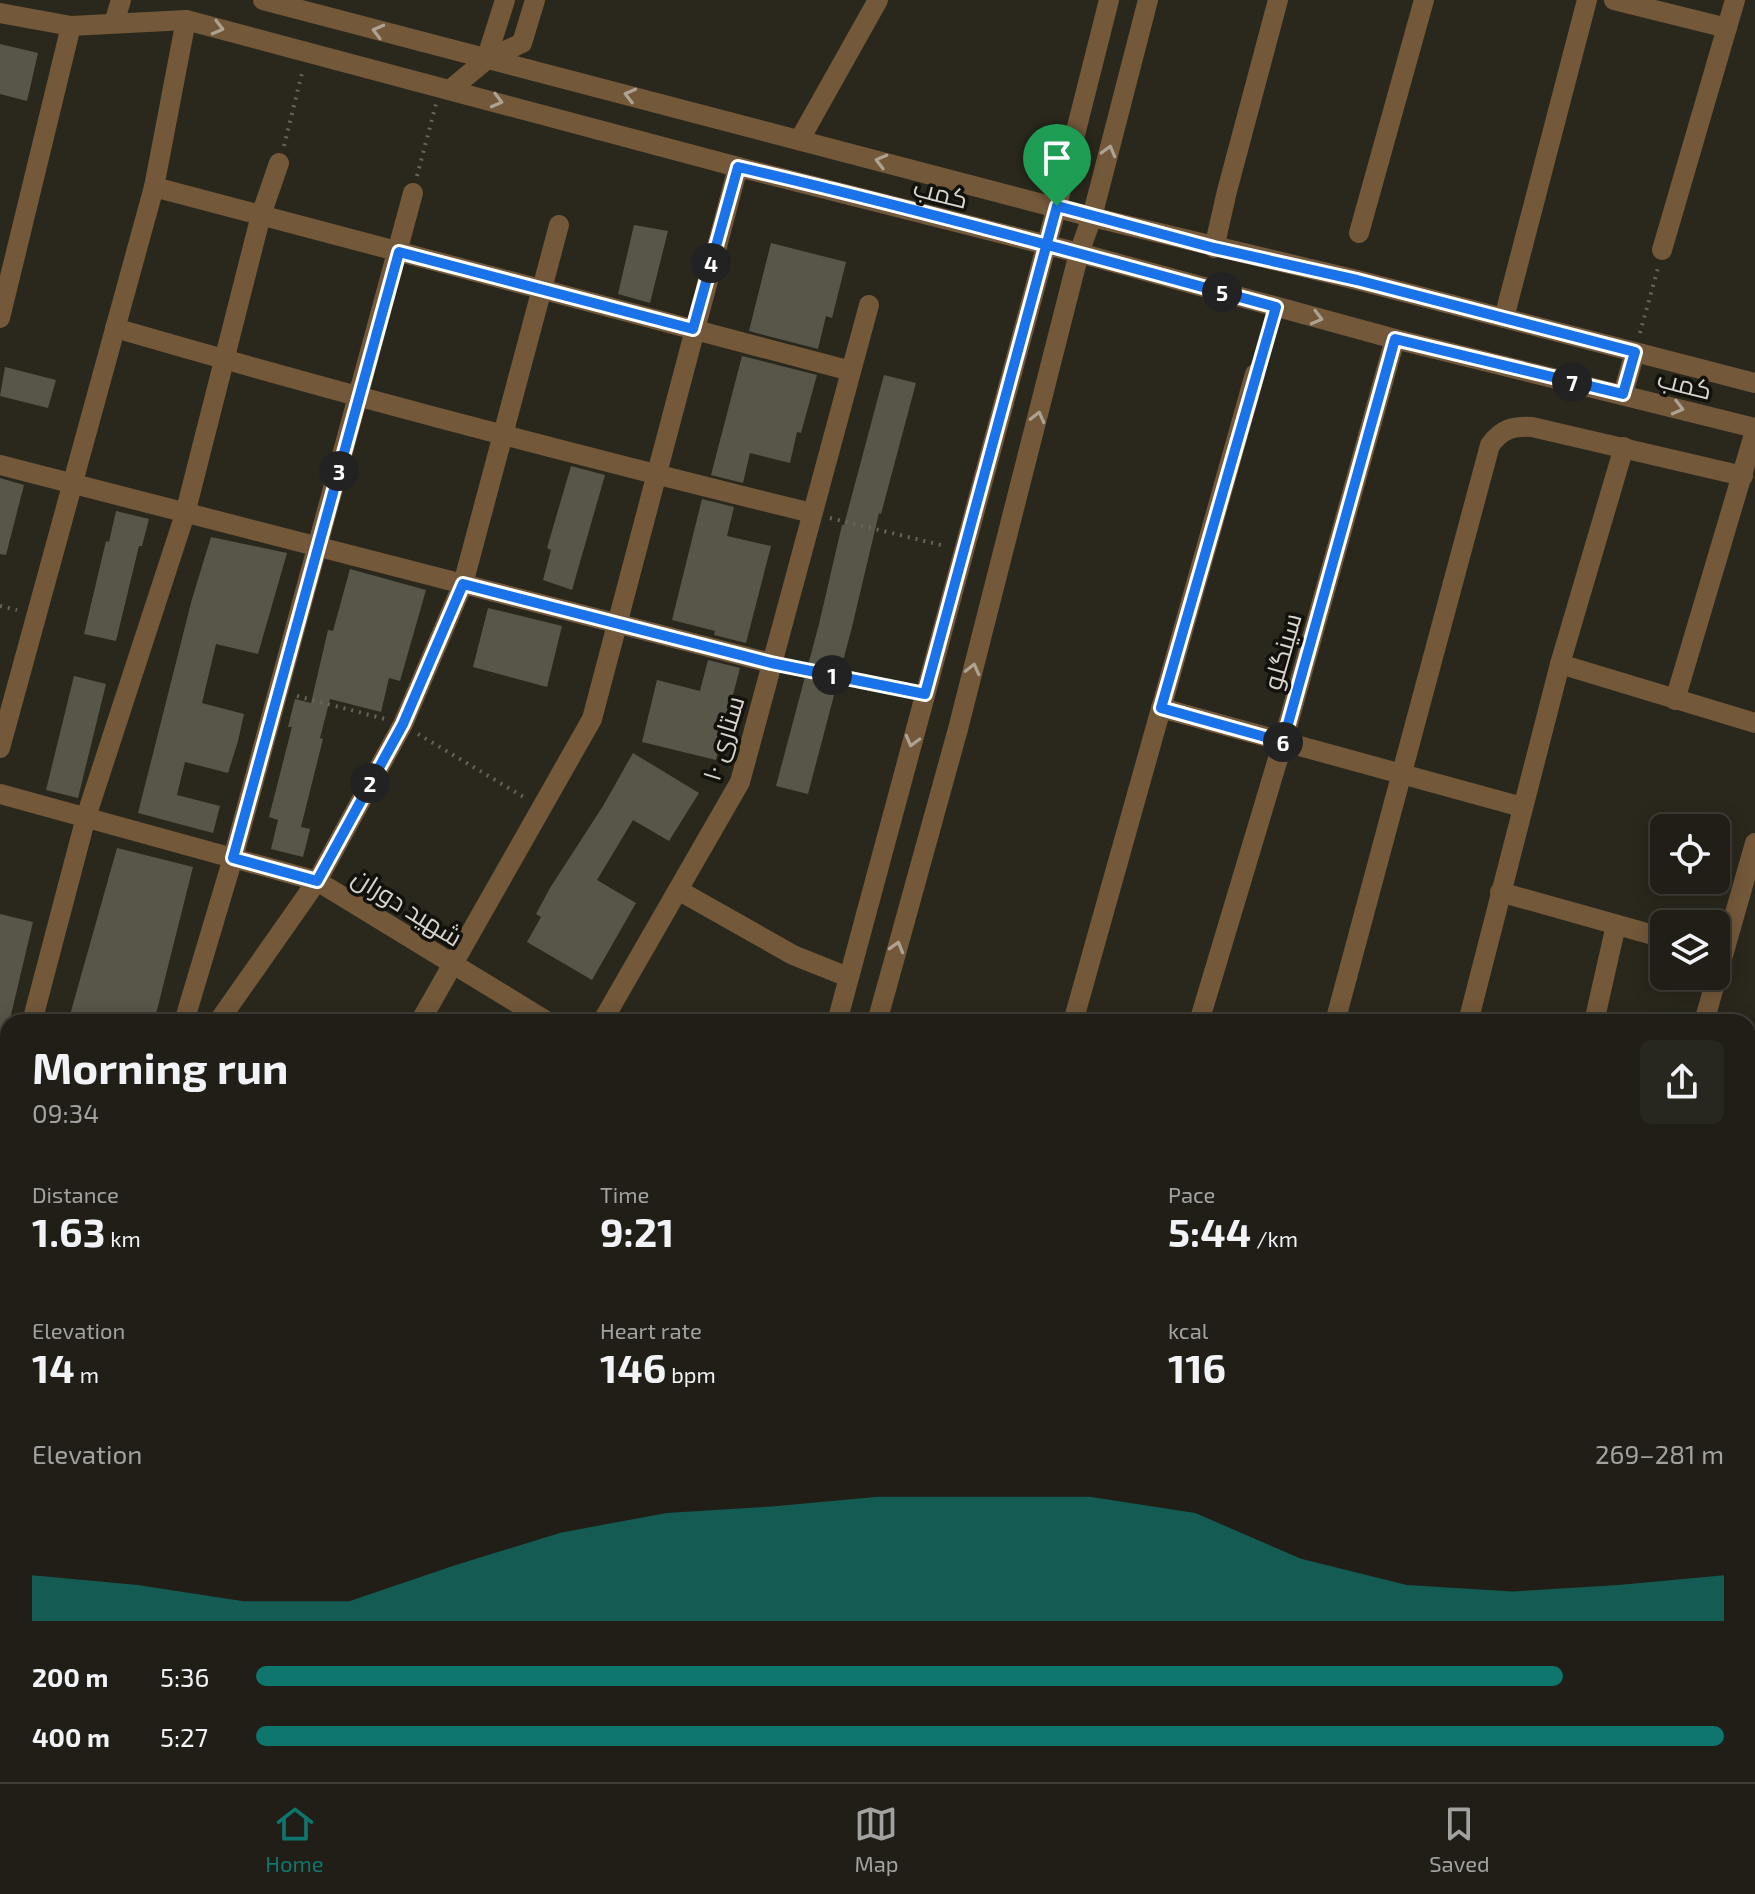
<!DOCTYPE html>
<html lang="en">
<head>
<meta charset="utf-8">
<style>
  :root { --surface:#201e16; --page:#28271f; --text:#f1f3f6; --muted:#a2a2a1; --line:#3d3c35; --accent:#0f766e }
  body { margin:0; font-family:"Exo 2",Cairo,sans-serif; background:var(--page); color:var(--text); height:100vh; display:flex; flex-direction:column; font-size:30px; white-space:nowrap }
  * { box-sizing:border-box; margin:0 }
  p { font-size:26px; color:var(--muted) }
  .icon { flex:none; width:44px; height:44px; fill:none; stroke:currentColor; stroke-width:2; stroke-linecap:round; stroke-linejoin:round }
  .map { position:relative; flex:1; overflow:hidden }
  .side { position:absolute; left:0px; top:1014px; width:1756px; height:768px; display:flex; flex-direction:column; background:var(--surface); border-radius:24px 24px 0 0; box-shadow:0 4px 20px #0003,0 0 0 2px var(--line) }
  .side>* { flex:none }
  .buttons { position:absolute; left:1650px; top:814px; display:grid; gap:16px }
  .buttons a { display:grid; place-items:center; width:80px; height:80px; border-radius:12px; background:var(--surface); box-shadow:0 4px 20px #0003,0 0 0 2px var(--line); font-size:40px }
  .pin { position:absolute; display:grid; place-items:center; width:68px; height:68px; color:#fff; margin:-82px -34px; border-radius:50% 50% 50% 0; rotate:-45deg; box-shadow:0 0 8px #0007 }
  .pin .icon { rotate:45deg }
  .km { position:absolute; width:40px; height:40px; margin:-20px; border-radius:50%; background:#222; color:#fff; font-size:22px; line-height:40px; text-align:center }
  .round { display:grid; place-items:center; flex:none; width:84px; height:84px; border-radius:12px; background:var(--page) }
  .head { display:flex; align-items:center; justify-content:space-between; height:136px; padding:0 32px }
  h1 { font-size:44px; font-weight:700; line-height:60px }
  .metrics { display:grid; grid-template-columns:repeat(3,1fr); gap:12px; height:136px; padding:8px 32px }
  .metrics div { display:grid; align-content:center }
  .metrics b { font-size:40px; font-weight:700 }
  .metrics small { font-size:22px; font-weight:400 }
  .metrics p { font-size:22px }
  .chart { height:224px; padding:16px 32px }
  .chart p { display:flex; justify-content:space-between }
  .chart svg { width:100%; height:144px; margin-top:8px; fill:var(--accent); opacity:.7 }
  ul { padding:0 32px; list-style:none; font-size:26px }
  li { display:grid; grid-template-columns:128px 96px 1fr; align-items:center; height:60px }
  li i { height:20px; border-radius:10px; background:var(--accent) }
  .tabs { display:flex; justify-content:space-around; align-items:center; height:112px; border-top:2px solid var(--line); background:var(--surface); font-size:22px; color:var(--muted) }
  .tabs a { display:grid; justify-items:center; gap:4px }
  .tabs .active { color:var(--accent) }
  .map>svg:first-child { display:block }
</style>
</head>
<body>
<div class="map">
<svg width="1755" height="1782" viewBox="0 0 1755 1782">
  <rect width="100%" height="100%" fill="#2a281d"/>
  <g fill="#585649">
    <path d="M0,44L38,53L27,101L0,94Z"/>
    <path d="M634,225L668,231L650,303L618,294Z"/>
    <path d="M771,243L846,262L832,318L826,316L818,349L749,331Z"/>
    <path d="M742,356L817,375L801,433L797,432L790,463L750,453L743,483L711,475Z"/>
    <path d="M5,367L56,380L48,408L0,396Z"/>
    <path d="M884,375L916,383L881,514L879,513L852,627L808,794L776,786L819,624L842,525H844Z"/>
    <path d="M571,466L605,475L572,590L543,580L551,550L547,548Z"/>
    <path d="M0,478L24,485L6,555L0,554Z"/>
    <path d="M702,499L734,507L727,536L771,546L746,643L714,635L715,631L672,620Z"/>
    <path d="M116,511L149,519L142,546H139L116,641L84,634L106,541L109,542Z"/>
    <path d="M211,537L287,553L258,654L216,644L202,703L244,714L238,741L228,773L185,762L177,795L220,806L213,833L138,813L192,599Z"/>
    <path d="M350,569L426,590L400,681L389,678L381,712L330,699L320,738L323,739L301,827L310,829L303,857L271,849L278,820L269,817L292,727H288L295,699L311,703L328,630L333,631Z"/>
    <path d="M488,608L562,626L547,687L473,667Z"/>
    <path d="M708,660L740,668L716,760L642,742L657,680L700,691Z"/>
    <path d="M74,676L106,684L78,798L46,790Z"/>
    <path d="M633,753L699,793L669,841L633,820L597,880L636,903L592,980L527,942L541,917L536,914L550,888L603,806Z"/>
    <path d="M117,848L193,867L154,1022H121L103,1018L102,1022H68Z"/>
    <path d="M0,914L33,922L6,1036L0,1035Z"/>
  </g>
  <g fill="none" stroke-linecap="round" stroke-linejoin="round">
    <g stroke="#66645b" stroke-width="4" stroke-dasharray="2 6" stroke-linecap="butt">
      <path d="M284,146L303,69"/>
      <path d="M417,176L436,104"/>
      <path d="M1640,333L1658,268"/>
      <path d="M1260,358L1270,325"/>
      <path d="M830,518L945,546"/>
      <path d="M0,606L17,610"/>
      <path d="M789,666L905,690"/>
      <path d="M297,696L385,719"/>
      <path d="M418,734L527,799"/>
      <path d="M8,1039L2,1061L8,1063"/>
    </g>
    <g stroke="#73583a" stroke-width="20">
      <path d="M263,0L1092,217L1357,280L1755,383"/>
      <path d="M1614,0L1727,28"/>
      <path d="M0,13L71,26L186,20L738,167L1079,253L1395,339L1755,428"/>
      <path d="M114,23L121,0"/>
      <path d="M486,60L505,0"/>
      <path d="M451,89L486,60L522,43L535,0"/>
      <path d="M800,139L878,0"/>
      <path d="M154,187L851,371"/>
      <path d="M1359,233L1424,0"/>
      <path d="M1214,248L1227,191L1278,0"/>
      <path d="M1662,250L1735,0"/>
      <path d="M0,318L71,26"/>
      <path d="M1504,318L1587,0"/>
      <path d="M115,328C346,395 579,456 812,513"/>
      <path d="M1623,394L1635,352"/>
      <path d="M0,465L771,663"/>
      <path d="M1560,664L1755,723"/>
      <path d="M1675,700L1755,431"/>
      <path d="M1161,708L1522,807"/>
      <path d="M0,748L154,187L186,20"/>
      <path d="M0,794L317,881L548,1022"/>
      <path d="M678,890L793,955L848,977"/>
      <path d="M1500,892L1664,938"/>
      <path d="M32,1022L86,817L185,514L261,215L279,163"/>
      <path d="M184,1022L233,858L413,193"/>
      <path d="M218,1022L317,881L403,724L463,584L559,225"/>
      <path d="M420,1022L592,719L738,167"/>
      <path d="M602,1022L740,782L869,305"/>
      <path d="M837,1022L1057,206L1109,0"/>
      <path d="M877,1022L958,729L1079,253L1092,217L1148,0"/>
      <path d="M1073,1022L1255,374"/>
      <path d="M1199,1022L1283,742L1395,339"/>
      <path d="M1335,1022L1490,445C1502,429 1512,426 1532,427L1743,476"/>
      <path d="M1468,1022L1560,664L1624,447"/>
      <path d="M1594,1022L1616,925"/>
      <path d="M1704,1022L1755,843"/>
      <path d="M1748,1279L1755,1281"/>
      <path d="M0,1310L8,1313"/>
      <path d="M1748,1463L1755,1465"/>
      <path d="M0,1473L8,1475"/>
      <path d="M19,1782L21,1774"/>
      <path d="M165,1782L170,1774"/>
      <path d="M333,1782L338,1774"/>
      <path d="M519,1782L523,1774"/>
      <path d="M562,1782L567,1774"/>
      <path d="M840,1782L844,1774"/>
      <path d="M1216,1782L1220,1774"/>
      <path d="M1491,1782L1495,1774"/>
      <path d="M1603,1782L1606,1774"/>
      <path d="M1755,1782V1781"/>
    </g>
  </g>
  <defs><path id="oneway-chevron" d="M-2-3.5L2.5 0L-2 3.5" fill="none" stroke-width="1.6" stroke-linecap="round" stroke-linejoin="round" transform="scale(2)"/></defs>
  <g stroke="#aea292">
    <use href="#oneway-chevron" transform="translate(218 28) rotate(15)"/>
    <use href="#oneway-chevron" transform="translate(378 31) rotate(-165)"/>
    <use href="#oneway-chevron" transform="translate(630 95) rotate(-166)"/>
    <use href="#oneway-chevron" transform="translate(497 101) rotate(15)"/>
    <use href="#oneway-chevron" transform="translate(1109 151) rotate(-75)"/>
    <use href="#oneway-chevron" transform="translate(881 161) rotate(-165)"/>
    <use href="#oneway-chevron" transform="translate(1317 318) rotate(15)"/>
    <use href="#oneway-chevron" transform="translate(1678 408) rotate(14)"/>
    <use href="#oneway-chevron" transform="translate(1038 417) rotate(-76)"/>
    <use href="#oneway-chevron" transform="translate(973 669) rotate(-76)"/>
    <use href="#oneway-chevron" transform="translate(912 741) rotate(105)"/>
    <use href="#oneway-chevron" transform="translate(897 947) rotate(-74)"/>
  </g>
  <g fill="none" stroke-linecap="round" stroke-linejoin="round">
    <defs>
      <path id="route" d="M1057,206C1013,369 969,531 925,694L771,663L463,584L403,724L317,881L233,858L399,252L693,329L738,167C918,209 1097,258 1276,307L1161,708L1283,742L1395,339L1623,394L1635,352L1357,280L1214,248L1057,206"/>
    </defs>
    <use href="#route" stroke="#fff" stroke-width="16"/>
    <use href="#route" stroke="#1a73e8" stroke-width="10"/>
  </g>
  <g text-anchor="middle" dominant-baseline="central" stroke-width="7" stroke-linejoin="round" paint-order="stroke">
    <g font-size="26" fill="#d6d4cd" stroke="#12110c">
      <text transform="translate(941 192) rotate(14)">کمب</text>
      <text transform="translate(1685 383) rotate(14)">کمب</text>
      <text transform="translate(1281 651) rotate(-74)">سینگلو</text>
      <text transform="translate(722 738) rotate(-73)">ستاری ۱۰</text>
      <text transform="translate(408 906) rotate(32)">شهید دوران</text>
    </g>
  </g>
</svg>
<div class="buttons">
<a><svg class="icon" aria-label="locate" viewBox="0 0 24 24"><circle cx="12" cy="12" r="6"/><path d="M12 2v4M12 18v4M2 12h4M18 12h4"/></svg></a>
<a><svg class="icon" aria-label="layers" viewBox="0 0 24 24"><path d="M12 4l9 5-9 5-9-5zM3 14l9 5 9-5"/></svg></a>
</div>
<div class="pin" style="left:1057px;top:206px;background:#1e9e55"><svg class="icon" aria-label="arrive" viewBox="0 0 24 24"><path d="M6 21V4h12l-3 4 3 4H6"/></svg></div>
<b class="km" style="left:832px;top:675px">1</b>
<b class="km" style="left:370px;top:783px">2</b>
<b class="km" style="left:339px;top:471px">3</b>
<b class="km" style="left:711px;top:263px">4</b>
<b class="km" style="left:1222px;top:292px">5</b>
<b class="km" style="left:1283px;top:742px">6</b>
<b class="km" style="left:1572px;top:382px">7</b>
<section class="side">
<div class="head"><div><h1>Morning run</h1><p>09:34</p></div><a class="round"><svg class="icon" aria-label="share" viewBox="0 0 24 24"><path d="M12 15V3M7 8l5-5 5 5M5 13v7h14v-7"/></svg></a></div>
<div class="metrics">
<div><p>Distance</p><b>1.63<small> km</small></b></div>
<div><p>Time</p><b>9:21</b></div>
<div><p>Pace</p><b>5:44<small> /km</small></b></div>
</div>
<div class="metrics">
<div><p>Elevation</p><b>14<small> m</small></b></div>
<div><p>Heart rate</p><b>146<small> bpm</small></b></div>
<div><p>kcal</p><b>116</b></div>
</div>
<div class="chart"><p><span>Elevation</span>269–281 m</p>
<svg viewBox="0 0 160 44" preserveAspectRatio="none"><path d="M0 44V30L10 33L20 38L30 38L40 27L50 17L60 11L70 9L80 6L90 6L100 6L110 11L120 25L130 33L140 35L150 33L160 30V44z"/></svg>
</div>
<ul>
<li><b>200 m</b>5:36<i style="width:89%"></i></li>
<li><b>400 m</b>5:27<i style="width:100%"></i></li>
</ul>
</section>
</div>
<nav class="tabs">
<a class="active"><svg class="icon" aria-label="home" viewBox="0 0 24 24"><path d="M3 11l9-7 9 7M6 9v11h12V9"/></svg>Home</a>
<a><svg class="icon" aria-label="map" viewBox="0 0 24 24"><path d="M3 6l6-2 6 2 6-2v14l-6 2-6-2-6 2zM9 4v14M15 6v14"/></svg>Map</a>
<a><svg class="icon" aria-label="saved" viewBox="0 0 24 24"><path d="M7 4h10v16l-5-4-5 4z"/></svg>Saved</a>
</nav>
</body>
</html>
